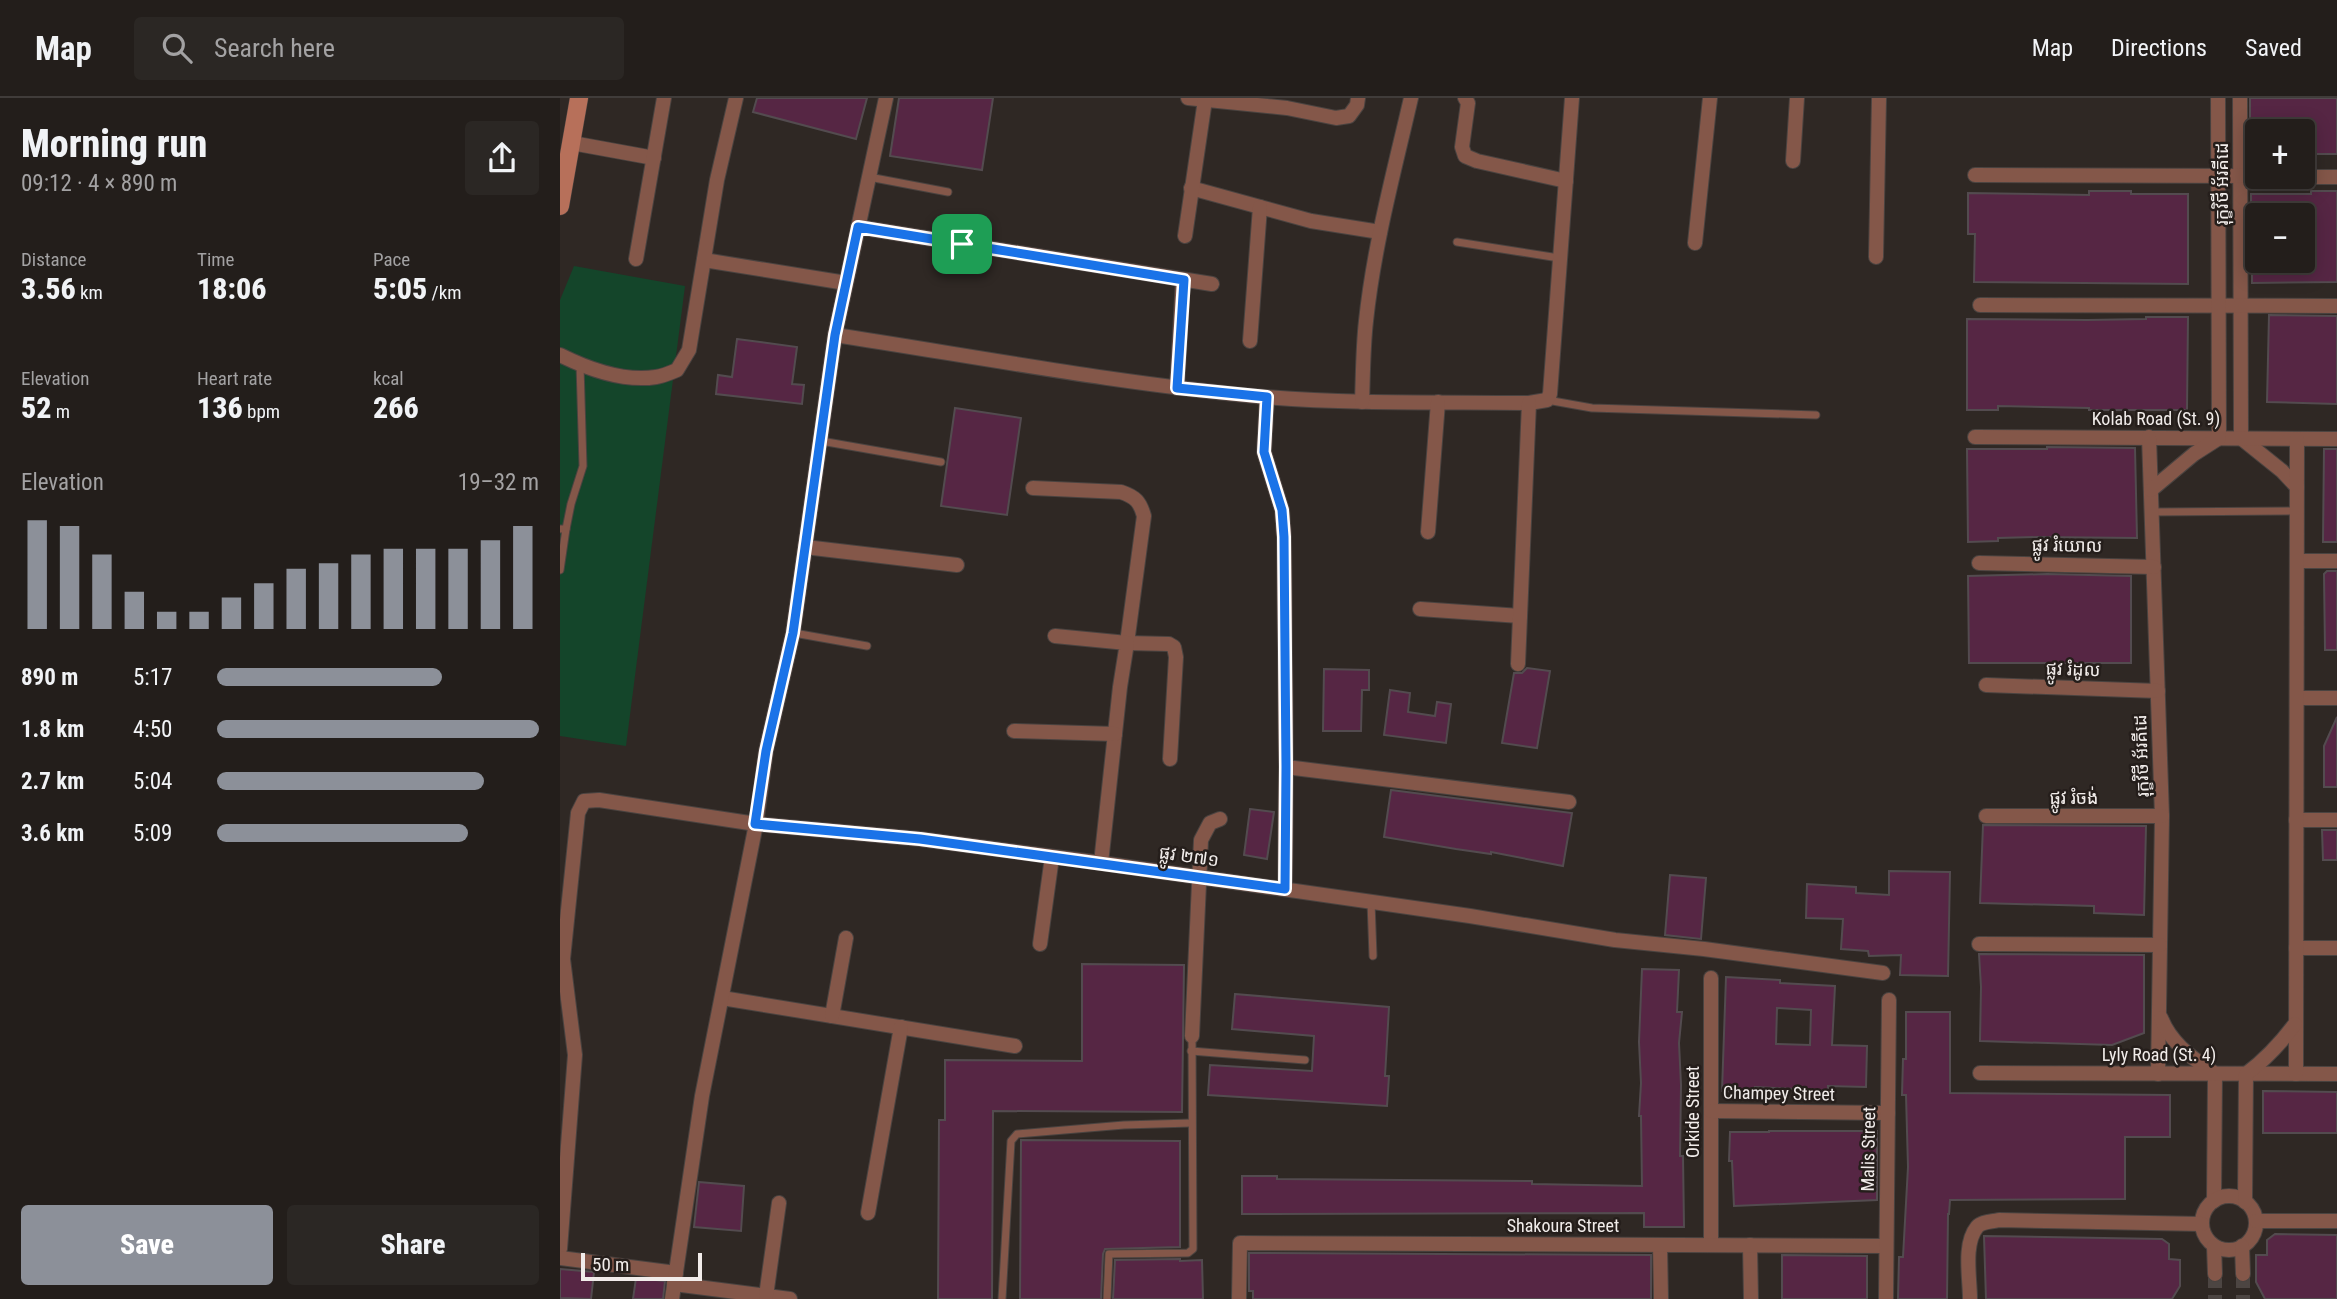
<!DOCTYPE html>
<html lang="en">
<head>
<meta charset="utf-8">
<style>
  :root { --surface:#231e1b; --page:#2b2724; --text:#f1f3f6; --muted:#a3a2a3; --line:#403c3a; --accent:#8c9099 }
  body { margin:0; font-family:"Roboto Condensed","Noto Sans Khmer",sans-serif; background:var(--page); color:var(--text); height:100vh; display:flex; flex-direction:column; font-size:26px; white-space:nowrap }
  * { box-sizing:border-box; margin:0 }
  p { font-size:23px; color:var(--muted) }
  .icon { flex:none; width:38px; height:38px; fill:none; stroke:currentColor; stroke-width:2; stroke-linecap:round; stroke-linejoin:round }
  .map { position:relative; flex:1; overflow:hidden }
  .details { display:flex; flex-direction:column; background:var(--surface); width:560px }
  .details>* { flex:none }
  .tools { position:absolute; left:1685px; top:21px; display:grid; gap:14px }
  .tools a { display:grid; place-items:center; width:70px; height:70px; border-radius:7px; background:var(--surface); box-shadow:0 4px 18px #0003,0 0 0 2px var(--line); font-size:35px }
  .scale { position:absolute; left:21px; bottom:18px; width:121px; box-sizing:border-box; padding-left:7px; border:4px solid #f1ecea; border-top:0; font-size:19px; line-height:24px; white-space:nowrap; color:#f1ecea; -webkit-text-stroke:5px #251e1b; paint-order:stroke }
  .pin { position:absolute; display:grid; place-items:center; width:60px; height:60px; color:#fff; margin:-30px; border-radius:14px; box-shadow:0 4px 10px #0006 }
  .round { display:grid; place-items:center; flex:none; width:74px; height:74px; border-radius:7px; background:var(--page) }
  .headline { display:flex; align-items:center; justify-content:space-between; height:119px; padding:0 21px }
  h1 { font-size:38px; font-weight:800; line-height:52px }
  .metrics { display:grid; grid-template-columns:repeat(3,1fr); gap:10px; height:119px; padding:7px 21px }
  .metrics div { display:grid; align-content:center }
  .metrics b { font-size:30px; font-weight:800 }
  .metrics small { font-size:19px; font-weight:400 }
  .metrics p { font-size:19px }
  .chart { height:196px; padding:14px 21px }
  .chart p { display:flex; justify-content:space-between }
  .chart svg { width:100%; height:126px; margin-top:7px; stroke:var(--accent); stroke-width:6 }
  .button { display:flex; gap:14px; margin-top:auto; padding:14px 21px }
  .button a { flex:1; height:80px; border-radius:7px; background:var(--accent); color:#fff; font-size:28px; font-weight:800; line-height:80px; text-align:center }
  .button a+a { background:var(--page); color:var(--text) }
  ul { padding:0 21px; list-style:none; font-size:23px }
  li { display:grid; grid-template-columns:112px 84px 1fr; align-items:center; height:52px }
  li i { height:18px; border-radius:9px; background:var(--accent) }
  header { display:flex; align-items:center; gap:42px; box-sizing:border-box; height:98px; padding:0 35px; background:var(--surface); border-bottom:2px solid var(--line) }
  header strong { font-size:33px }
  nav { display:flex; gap:38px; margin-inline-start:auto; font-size:24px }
  .search { width:490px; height:63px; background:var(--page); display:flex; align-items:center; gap:18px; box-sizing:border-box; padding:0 24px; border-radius:7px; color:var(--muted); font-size:26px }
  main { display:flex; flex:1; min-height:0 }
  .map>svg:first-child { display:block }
</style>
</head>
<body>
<header>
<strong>Map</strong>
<div class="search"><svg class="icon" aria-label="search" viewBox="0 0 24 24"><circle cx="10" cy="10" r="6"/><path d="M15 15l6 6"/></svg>Search here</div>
<nav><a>Map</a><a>Directions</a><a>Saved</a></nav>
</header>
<main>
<section class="details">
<div class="headline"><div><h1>Morning run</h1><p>09:12 · 4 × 890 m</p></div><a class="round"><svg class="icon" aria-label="share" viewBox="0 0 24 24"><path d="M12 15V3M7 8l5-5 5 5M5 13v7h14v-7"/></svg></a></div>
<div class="metrics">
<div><p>Distance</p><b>3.56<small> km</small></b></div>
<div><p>Time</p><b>18:06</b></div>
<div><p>Pace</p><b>5:05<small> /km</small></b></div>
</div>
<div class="metrics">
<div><p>Elevation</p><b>52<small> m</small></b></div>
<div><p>Heart rate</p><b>136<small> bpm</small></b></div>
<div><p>kcal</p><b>266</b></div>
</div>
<div class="chart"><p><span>Elevation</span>19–32 m</p>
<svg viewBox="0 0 160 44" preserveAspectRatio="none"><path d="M5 44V6M15 44V8M25 44V18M35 44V31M45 44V38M55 44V38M65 44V33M75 44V28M85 44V23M95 44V21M105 44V18M115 44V16M125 44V16M135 44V16M145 44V13M155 44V8"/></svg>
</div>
<ul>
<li><b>890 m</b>5:17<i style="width:70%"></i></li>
<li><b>1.8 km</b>4:50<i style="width:100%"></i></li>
<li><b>2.7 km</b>5:04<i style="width:83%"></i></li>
<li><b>3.6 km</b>5:09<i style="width:78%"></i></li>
</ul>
<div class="button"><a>Save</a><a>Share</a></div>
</section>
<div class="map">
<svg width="1777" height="1201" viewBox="0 0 1777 1201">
  <rect width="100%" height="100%" fill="#2f2824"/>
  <path fill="#14452a" d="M14,168L125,188L66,648L0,638V202Z"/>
  <g fill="#562644" stroke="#534b4f" stroke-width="2" fill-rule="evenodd">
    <path d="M197,0H307L296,41L193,14Z"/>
    <path d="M339,0H433L422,72L330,58Z"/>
    <path d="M1690,0H1777V56H1750V33H1690Z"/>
    <path d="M1529,93H1571V96H1628V186L1414,184L1415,136H1408V95L1529,97Z"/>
    <path d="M1751,93H1777V184L1692,185V163H1752V134L1751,117H1691V96H1751Z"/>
    <path d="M1709,217L1777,218V306L1707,304Z"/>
    <path d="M1586,219H1628L1627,312H1529V310L1438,308V312H1407V221L1527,222L1586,221Z"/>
    <path d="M177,241L237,249L232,286L244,287L242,306L156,296L158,277L172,279Z"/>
    <path d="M395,310L461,320L447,417L381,408Z"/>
    <path d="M1487,349L1575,350L1577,440L1478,439L1438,440V443L1408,444L1407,351H1487Z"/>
    <path d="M1764,351H1777V444H1763Z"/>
    <path d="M1767,473H1777V552H1765L1764,476Z"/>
    <path d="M1487,476L1571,478V565H1409L1408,478Z"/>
    <path d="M967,570L990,573L977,650L942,645L954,575H962Z"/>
    <path d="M764,571L809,572V592H802L801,633H763Z"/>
    <path d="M830,592L850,595L848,614L875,618L877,604L891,606L886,645L824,637Z"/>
    <path d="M1777,619V689H1764V648Z"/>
    <path d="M831,692L1012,715L1003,768L931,754V756L896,751L824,739Z"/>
    <path d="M690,711L714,714L707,761L684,757Z"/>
    <path d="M1423,727L1586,728L1584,817L1534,815V808L1420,805Z"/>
    <path d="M1762,732H1777V762H1763Z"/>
    <path d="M1329,773L1390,774L1388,878L1340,877L1341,857L1309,858L1308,853L1281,851L1283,821L1246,820L1247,786L1296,789V795L1329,797Z"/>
    <path d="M1110,777L1146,780L1141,841L1105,837Z"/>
    <path d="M1419,856L1584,857V935L1552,947L1420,943L1421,889Z"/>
    <path d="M522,866L624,867L622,1014L433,1013L432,1201H378L379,1022H385V962L522,963Z"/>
    <path d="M1082,871L1119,872L1117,914H1122L1119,945L1121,987L1120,1058H1123L1124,1129H1084V1115L682,1116V1078H717V1081L972,1083V1086L1082,1088L1081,1018H1079L1081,985L1079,944Z"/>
    <path d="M1166,879L1220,882V885L1275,888L1272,947L1307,948L1306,989L1268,988V1001L1235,1000V991L1195,989V994L1162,993ZM1217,910L1251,912L1250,947L1216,946Z"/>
    <path d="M675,896L829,909L825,978H829L827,1008L648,997L650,967L752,973L754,938L672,931Z"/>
    <path d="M1346,914H1390V995L1610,997V1039H1565V1101L1390,1102L1389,1116H1388L1387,1201H1338L1339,1159H1343L1348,1069L1346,997H1342L1343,961H1346Z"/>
    <path d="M1703,993L1777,994V1035H1703Z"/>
    <path d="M1209,1033H1317V1102L1174,1108L1172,1063H1169L1170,1034H1209Z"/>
    <path d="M461,1042L620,1043V1149L545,1151L543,1156L541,1201H460Z"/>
    <path d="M139,1084L184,1088L181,1133L134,1129Z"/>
    <path d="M1715,1136L1777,1137V1201H1705L1696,1184V1157H1707V1142Z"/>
    <path d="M1424,1138L1602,1141L1609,1146V1161L1620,1162V1188L1612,1201H1426Z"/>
    <path d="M689,1155L1091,1157V1201H693V1193H689Z"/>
    <path d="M1222,1157L1307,1158V1201H1222Z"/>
    <path d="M620,1161V1163L642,1162L643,1201H553L555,1162Z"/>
    <path d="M0,1171L34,1174L31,1201L0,1200Z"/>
    <path d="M76,1180L105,1183L103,1201H73Z"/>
  </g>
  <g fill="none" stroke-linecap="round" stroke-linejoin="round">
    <g stroke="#4c4542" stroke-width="14" stroke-dasharray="14 7" stroke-linecap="butt">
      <path d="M1655,1176V1201"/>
      <path d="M1683,1176V1201"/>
    </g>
    <defs>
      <g id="lane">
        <path d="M309,79L388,94"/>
        <path d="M897,144L999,160"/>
        <path d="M987,302L1032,310L1256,317"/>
        <path d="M261,343L381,364"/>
        <path d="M1592,414L1737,413"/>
        <path d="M0,431H6L11,406L23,368L20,267"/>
        <path d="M0,472L6,431"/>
        <path d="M234,535L307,548"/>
        <path d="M811,804L813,858"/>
        <path d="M631,953L745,962"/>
        <path d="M442,1201L451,1043L457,1036L564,1027L631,1025"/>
        <path d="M547,1201L549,1156L628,1155L633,1151L632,938"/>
      </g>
      <g id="street">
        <path d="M628,0L727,10L776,20L789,18L797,7L798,0"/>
        <path d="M905,0L908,5L902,49L905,58L917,63L1006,83"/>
        <path d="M1680,0L1681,340L1722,373L1737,389"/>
        <path d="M12,45L94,60"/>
        <path d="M1233,63L1237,0"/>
        <path d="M1415,77L1698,78"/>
        <path d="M1743,79H1777"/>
        <path d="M631,90L751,123L820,134"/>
        <path d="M298,129L652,186"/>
        <path d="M625,138L645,2"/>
        <path d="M1135,145L1150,0"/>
        <path d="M1316,159L1319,0"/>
        <path d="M76,161L104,0"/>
        <path d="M144,162L286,185"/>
        <path d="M1420,207L1777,208"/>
        <path d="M275,237C418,259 561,286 705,299C792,306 881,304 969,305L987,302L990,296L1012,0"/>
        <path d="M690,243L700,109"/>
        <path d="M0,257C28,271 64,284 96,279C103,278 110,275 117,272L129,252L157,82L176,0"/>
        <path d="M617,290L623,182"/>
        <path d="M707,299L704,354L722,412L724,439L726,669L725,791"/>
        <path d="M802,304C803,277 803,249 806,223C814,147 834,74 851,0"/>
        <path d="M1415,339L1777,341"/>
        <path d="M1589,339L1602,718L1598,976"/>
        <path d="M473,390L561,394C576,399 580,404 584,418L567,545L609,546L614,549L616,559L610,661"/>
        <path d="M1591,392L1634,356L1659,340L1658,0"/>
        <path d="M868,434L878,304"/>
        <path d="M245,449L397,467"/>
        <path d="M1737,463H1777"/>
        <path d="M1419,465L1594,469"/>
        <path d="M860,511L960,518"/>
        <path d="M495,538L567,545L560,589L541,765"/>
        <path d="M958,566L969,305"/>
        <path d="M1426,587L1598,593"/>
        <path d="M1737,600H1777"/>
        <path d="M454,633L555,636"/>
        <path d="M726,669L1009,704"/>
        <path d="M1426,718H1602"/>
        <path d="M1736,722H1777"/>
        <path d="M480,846L492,759"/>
        <path d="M1419,846L1600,847"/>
        <path d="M1736,850H1777"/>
        <path d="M1151,880V1147"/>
        <path d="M162,900L455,948"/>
        <path d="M272,918L286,840"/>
        <path d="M1601,920C1611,946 1633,960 1655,976L1654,1103"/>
        <path d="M632,938L641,742L650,725L660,721"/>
        <path d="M1420,975L1777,976"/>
        <path d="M1736,976L1737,341"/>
        <path d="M1151,1013L1328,1015"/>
        <circle cx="1669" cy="1125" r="27"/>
        <path d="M1685,1104L1686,976C1706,961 1720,946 1735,926"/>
        <path d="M308,1115L341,929"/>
        <path d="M1696,1123H1777"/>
        <path d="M1100,1147L1101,1201"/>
        <path d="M1190,1147L1191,1201"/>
        <path d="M1654,1148L1655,1176"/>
        <path d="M1682,1148L1683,1176"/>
        <path d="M0,1151L15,957L3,861L18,715L24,703L39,702L196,726L360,741L541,765L910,818L1055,842L1144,851L1323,875"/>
        <path d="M0,1160L116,1175"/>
        <path d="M114,1186L230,1201"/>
        <path d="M206,1198L219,1105"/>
        <path d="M112,1201L142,998L196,726L206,653L233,535L275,237L326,0"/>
        <path d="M679,1201L680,1145L1326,1148"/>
        <path d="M1326,1201L1329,902"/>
        <path d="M1410,1201C1410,1180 1403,1146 1417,1129C1422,1123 1432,1124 1439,1122L1642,1126"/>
      </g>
      <path id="secondary" d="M0,108L19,0"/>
    </defs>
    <use href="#lane" stroke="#4a4340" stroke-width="9"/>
    <use href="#street" stroke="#4a4340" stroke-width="16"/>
    <use href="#secondary" stroke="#4a4340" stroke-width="19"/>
    <use href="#lane" stroke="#845749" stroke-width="7"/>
    <use href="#street" stroke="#845749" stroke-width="14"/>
    <use href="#secondary" stroke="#b7705a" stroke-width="18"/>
  </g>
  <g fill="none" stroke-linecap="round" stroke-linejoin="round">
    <defs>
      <path id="route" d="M298,129L624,182L617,290L707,299L704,354L722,412L724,439L726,669L725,791L360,741L195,726L206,653L233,535L275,237Z"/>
    </defs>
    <use href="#route" stroke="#fff" stroke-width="14"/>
    <use href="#route" stroke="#1a73e8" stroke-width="9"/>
  </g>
  <g text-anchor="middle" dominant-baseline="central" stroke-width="5" stroke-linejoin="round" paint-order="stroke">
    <g font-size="18" fill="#f1ecea" stroke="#251e1b">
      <text transform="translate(1661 86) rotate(-90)">រុក្ខវិថី អ័រគីដេ</text>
      <text x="1596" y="320">Kolab Road (St. 9)</text>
      <text transform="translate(1507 447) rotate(1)">ផ្លូវ រំយោល</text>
      <text transform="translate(1513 571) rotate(2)">ផ្លូវ រំដូល</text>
      <text transform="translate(1581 658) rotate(-92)">រុក្ខវិថី អ័រគីដេ</text>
      <text x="1514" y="699">ផ្លូវ រំចង់</text>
      <text transform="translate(629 758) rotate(8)">ផ្លូវ ២៧១</text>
      <text x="1599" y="956">Lyly Road (St. 4)</text>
      <text transform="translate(1219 995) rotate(1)">Champey Street</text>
      <text transform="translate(1132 1014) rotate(-90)">Orkide Street</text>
      <text transform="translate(1308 1051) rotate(-89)">Malis Street</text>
      <text x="1003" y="1127">Shakoura Street</text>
    </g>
  </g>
</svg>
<div class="tools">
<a>+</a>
<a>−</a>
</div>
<div class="scale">50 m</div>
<div class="pin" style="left:402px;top:146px;background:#1e9e55"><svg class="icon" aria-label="arrive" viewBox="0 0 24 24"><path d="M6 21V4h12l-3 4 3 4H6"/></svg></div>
</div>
</main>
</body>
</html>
